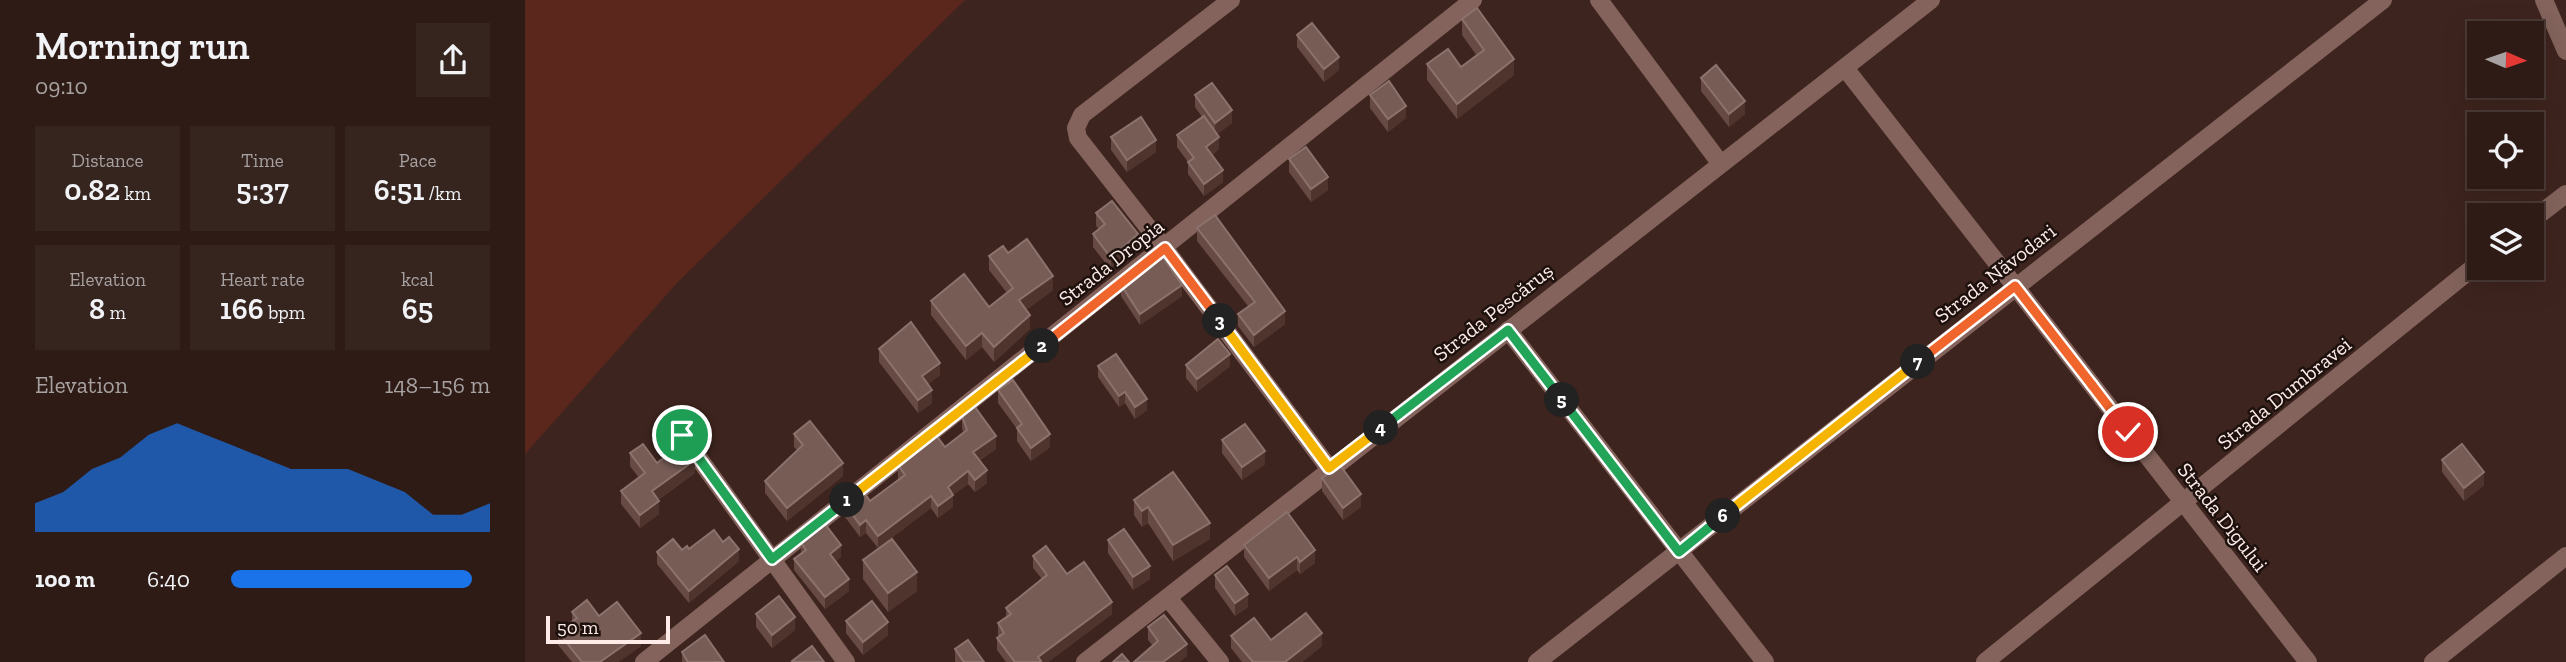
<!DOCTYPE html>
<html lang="en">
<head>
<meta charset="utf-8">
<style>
  :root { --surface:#2e1b16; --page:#36241f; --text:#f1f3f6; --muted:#a7a1a1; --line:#493935; --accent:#1a73e8 }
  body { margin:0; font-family:"Zilla Slab",serif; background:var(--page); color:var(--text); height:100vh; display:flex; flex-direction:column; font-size:26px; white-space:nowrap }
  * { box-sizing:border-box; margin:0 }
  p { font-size:23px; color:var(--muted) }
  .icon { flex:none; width:38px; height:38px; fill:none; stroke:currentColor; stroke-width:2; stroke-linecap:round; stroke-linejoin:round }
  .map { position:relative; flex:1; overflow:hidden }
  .side { display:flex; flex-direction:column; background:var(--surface); width:525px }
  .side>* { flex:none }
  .needle { width:46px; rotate:92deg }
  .controls { position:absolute; left:1942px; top:21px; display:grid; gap:14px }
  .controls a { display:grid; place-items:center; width:77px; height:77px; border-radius:0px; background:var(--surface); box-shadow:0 7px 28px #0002,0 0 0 2px var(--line); font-size:35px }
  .scale { position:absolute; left:21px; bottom:18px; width:124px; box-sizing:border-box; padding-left:7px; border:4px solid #ffece8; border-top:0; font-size:19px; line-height:24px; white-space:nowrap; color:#ffece8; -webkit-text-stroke:5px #1d110e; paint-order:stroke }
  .pin { position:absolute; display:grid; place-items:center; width:60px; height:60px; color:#fff; margin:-30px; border:4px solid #fff; border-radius:50%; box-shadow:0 2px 7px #0007 }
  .km { position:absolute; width:35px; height:35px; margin:-18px; border-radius:50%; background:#222; color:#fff; font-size:19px; line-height:35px; text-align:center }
  .round { display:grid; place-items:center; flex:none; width:74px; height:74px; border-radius:0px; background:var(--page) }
  .head { display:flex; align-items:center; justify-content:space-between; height:119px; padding:0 35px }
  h1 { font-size:38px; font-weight:600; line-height:52px }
  .stats { display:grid; grid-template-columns:repeat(3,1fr); gap:10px; height:119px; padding:7px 35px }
  .stats div { display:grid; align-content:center; border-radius:0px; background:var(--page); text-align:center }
  .stats b { font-size:30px; font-weight:600 }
  .stats small { font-size:19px; font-weight:400 }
  .stats p { font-size:19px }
  .chart { height:196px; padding:14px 35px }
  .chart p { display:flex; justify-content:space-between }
  .chart svg { width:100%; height:126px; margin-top:7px; fill:var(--accent); opacity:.7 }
  ul { padding:0 35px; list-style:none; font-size:23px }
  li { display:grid; grid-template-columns:112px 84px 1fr; align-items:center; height:52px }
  li i { height:18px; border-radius:9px; background:var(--accent) }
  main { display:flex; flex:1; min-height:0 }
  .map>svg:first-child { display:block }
</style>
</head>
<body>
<main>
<section class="side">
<div class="head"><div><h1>Morning run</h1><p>09:10</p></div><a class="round"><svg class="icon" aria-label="share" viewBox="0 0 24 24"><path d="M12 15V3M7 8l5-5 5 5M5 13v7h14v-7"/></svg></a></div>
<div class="stats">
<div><p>Distance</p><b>0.82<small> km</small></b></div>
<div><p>Time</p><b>5:37</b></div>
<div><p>Pace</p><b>6:51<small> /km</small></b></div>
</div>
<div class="stats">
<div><p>Elevation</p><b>8<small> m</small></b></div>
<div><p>Heart rate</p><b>166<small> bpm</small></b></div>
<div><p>kcal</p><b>65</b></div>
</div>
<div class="chart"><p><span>Elevation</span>148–156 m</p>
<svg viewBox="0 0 160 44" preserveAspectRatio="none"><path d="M0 44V34L10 30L20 22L30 18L40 10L50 6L60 10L70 14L80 18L90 22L100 22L110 22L120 26L130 30L140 38L150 38L160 34V44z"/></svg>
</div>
<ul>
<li><b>100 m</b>6:40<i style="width:93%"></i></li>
</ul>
</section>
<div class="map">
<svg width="2041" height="662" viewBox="0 0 2041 662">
  <rect width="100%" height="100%" fill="#3e241e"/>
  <path fill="#5b271c" d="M0,0H440L152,283L0,454Z"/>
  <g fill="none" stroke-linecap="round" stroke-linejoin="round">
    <g stroke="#83635c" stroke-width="18">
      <path d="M706,0L557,115L551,128L553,138L640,249L804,468"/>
      <path d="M1074,0L1195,163"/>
      <path d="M2019,0L2041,51"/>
      <path d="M1320,68L1783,662"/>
      <path d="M2007,220L2041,194"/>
      <path d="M983,330L1240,662"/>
      <path d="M157,435L321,662"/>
      <path d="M643,598L695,662"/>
      <path d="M119,662L948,0"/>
      <path d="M560,662L1406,0"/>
      <path d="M1012,662L1858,0"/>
      <path d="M1460,662L1955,262"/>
      <path d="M1908,662L2041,556"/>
    </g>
  </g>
  <g fill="#664a43">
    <path d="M937,19L989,75L932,119L902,80V64L936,67L952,56L937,35Z"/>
    <path d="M772,35L814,70L799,82L772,47Z"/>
    <path d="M1176,78L1220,114L1204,127L1176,91Z"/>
    <path d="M670,95L707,123L692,134L694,149L687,155L698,182L679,196L663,174V162L652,147V135L677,117L670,107Z"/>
    <path d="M845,95L881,118L863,132L845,108Z"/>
    <path d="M586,137L631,152L602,172L586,150Z"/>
    <path d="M764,159L803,190L786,202L764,172Z"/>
    <path d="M571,213L613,247L586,270L568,247V234L574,229L571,226Z"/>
    <path d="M672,228L760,324L729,347L713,326V314L723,306L672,241Z"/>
    <path d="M483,253L528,290L501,310L505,329L469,362L457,347L441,360L406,315V301L464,307L482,293L464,270V256Z"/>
    <path d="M596,285L657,296L615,325L596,296Z"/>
    <path d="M354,349L415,375L403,384L407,403L393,413L354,362Z"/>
    <path d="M661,365L705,366L672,392L661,378Z"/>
    <path d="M573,366L622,410L610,419L600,403L594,407L573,377Z"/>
    <path d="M473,390L525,447L506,461L492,441V429L473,403Z"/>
    <path d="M437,416L471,449L455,460L462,483L450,492L443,484L428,495V507L413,518L406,508L353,548L341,533L335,537L320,517V504L345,501L374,480L373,478V465L397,449V444L420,447L439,433L437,429Z"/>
    <path d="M269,434L318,476L262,521L240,493V481L272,450L269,447Z"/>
    <path d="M697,440L740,464L717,480L697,453Z"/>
    <path d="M105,453L132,463L170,473L133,500L134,514L115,528L96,504V491L114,478L105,466Z"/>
    <path d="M1917,460L1959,485L1939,501L1917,472Z"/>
    <path d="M797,478L836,507L818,520L797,491Z"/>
    <path d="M609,500L685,539L648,561L623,523L617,527L609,515Z"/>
    <path d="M762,512L790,563L775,574L772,570L744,591L719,557V545Z"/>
    <path d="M583,540L625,579L608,590L583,553Z"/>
    <path d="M276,543L316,557L311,561L324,591L300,609L269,570V559L276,554Z"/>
    <path d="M164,549L214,561L164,603L132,564V552Z"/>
    <path d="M508,556L542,574L587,614L523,662H481L472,650V638L473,637V623L481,617V608L517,579L508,568Z"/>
    <path d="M338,560L392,591L363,612L338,579Z"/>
    <path d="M690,575L723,607L710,616L690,588Z"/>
    <path d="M47,612L74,616L116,646L93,662H47L33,645V632L47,621Z"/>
    <path d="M231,614L270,630L247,648L231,627Z"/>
    <path d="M321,621L363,635L338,655L321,633Z"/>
    <path d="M623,627L662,656L654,662H609L628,646L623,640Z"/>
    <path d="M706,636L746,640L797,646L777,662H717L706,648Z"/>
    <path d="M430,649L459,662H430Z"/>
    <path d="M157,652L199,662H157Z"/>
  </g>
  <g fill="#4f342d">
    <path d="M814,57V70L799,82V69Z"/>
    <path d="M989,59V75L932,119V104Z"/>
    <path d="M1220,101V114L1204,127V114Z"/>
    <path d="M881,106V118L863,132V119Z"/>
    <path d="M707,110V123L690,135V123Z"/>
    <path d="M694,137V149L681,159V147Z"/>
    <path d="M631,140V152L602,172V160Z"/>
    <path d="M698,170V182L679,196V184Z"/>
    <path d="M803,177V190L786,202V189Z"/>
    <path d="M613,234V247L586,270V258Z"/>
    <path d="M528,276V290L494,315V300Z"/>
    <path d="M657,285V296L615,325V314Z"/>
    <path d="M760,311V324L729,347V335Z"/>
    <path d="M505,315V329L469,362V347Z"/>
    <path d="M457,333V347L441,360V346Z"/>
    <path d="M705,354V366L672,392V379Z"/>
    <path d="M415,363V375L397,389V376Z"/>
    <path d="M407,390V403L393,413V400Z"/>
    <path d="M600,392V403L594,407V396Z"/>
    <path d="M622,399V410L610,419V407Z"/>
    <path d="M525,434V447L506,461V448Z"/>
    <path d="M471,436V449L448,464V452Z"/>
    <path d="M740,451V464L717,480V467Z"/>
    <path d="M170,460V473L127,504V491Z"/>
    <path d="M318,463V476L262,521V508Z"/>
    <path d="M462,470V483L450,492V480Z"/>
    <path d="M443,471V484L428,495V507L413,518V506L423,487Z"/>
    <path d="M1959,472V485L1939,501V488Z"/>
    <path d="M836,494V507L818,520V508Z"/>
    <path d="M406,496V508L353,548V536Z"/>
    <path d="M134,501V514L115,528V515Z"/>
    <path d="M623,507V523L617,527V511Z"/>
    <path d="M341,520V533L335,537V525Z"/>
    <path d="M685,523V539L648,561V545Z"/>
    <path d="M316,545V557L305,566V554Z"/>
    <path d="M214,549V561L164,603V591Z"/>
    <path d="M790,550V563L775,574V562Z"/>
    <path d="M772,557V570L744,591V578Z"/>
    <path d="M625,566V579L608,590V577Z"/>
    <path d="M392,572V591L363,612V593Z"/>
    <path d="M324,579V591L300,609V597Z"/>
    <path d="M723,594V607L710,616V603Z"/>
    <path d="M587,602V614L523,662H513V657Z"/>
    <path d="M270,617V630L247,648V635Z"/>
    <path d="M363,622V635L338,655V642Z"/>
    <path d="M116,633V646L93,662H75Z"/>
    <path d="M797,633V646L777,662H760Z"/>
    <path d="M662,644V656L654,662H638Z"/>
  </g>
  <g fill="#765c55" stroke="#8c726c" stroke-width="2">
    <path d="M952,8L989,59L932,104L902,64L923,49L936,67L959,50L937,19Z"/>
    <path d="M787,23L814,57L799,69L772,35Z"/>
    <path d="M1191,65L1220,101L1204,114L1176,78Z"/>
    <path d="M864,81L881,106L863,119L845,95Z"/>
    <path d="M687,83L707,110L690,123L670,95Z"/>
    <path d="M679,116L694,137L681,147L698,170L679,184L663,162L669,158L652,135Z"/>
    <path d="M616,117L631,140L602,160L586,137Z"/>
    <path d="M781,147L803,177L786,189L764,159Z"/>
    <path d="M587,201L613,234L586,258L568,234L580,224L571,213Z"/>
    <path d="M690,215L760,311L729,335L713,314L730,302L672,228Z"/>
    <path d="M502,239L528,276L494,300L505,315L469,347L457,333L441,346L406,301L439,274L464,307L488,288L464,256L478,246L483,253Z"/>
    <path d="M638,257L657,285L615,314L596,285Z"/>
    <path d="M386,322L415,363L397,376L407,390L393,400L354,349Z"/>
    <path d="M693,339L705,354L672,379L661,365Z"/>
    <path d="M591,354L622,399L610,407L600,392L594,396L573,366Z"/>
    <path d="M488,380L525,434L506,448L492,428L497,424L473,390Z"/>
    <path d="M450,407L471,436L448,452L462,470L450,480L443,471L423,487L428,495L413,506L406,496L353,536L341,520L335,525L320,504L338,491L345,501L380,475L373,465L399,447L397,444L410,434L420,447L442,430L437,416Z"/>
    <path d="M285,421L318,463L262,508L240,481L278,445L269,434Z"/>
    <path d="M720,424L740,451L717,467L697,440Z"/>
    <path d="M158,443L170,460L127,491L134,501L115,515L96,491L120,473L105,453L118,444L132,463Z"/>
    <path d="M1937,444L1959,472L1939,488L1917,460Z"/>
    <path d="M815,465L836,494L818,508L797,478Z"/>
    <path d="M648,472L685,523L648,545L623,507L617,511L609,500Z"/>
    <path d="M762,512L790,550L775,562L772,557L744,578L719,545Z"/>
    <path d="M300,524L316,545L305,554L324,579L300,597L269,559L281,550L276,543Z"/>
    <path d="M599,529L625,566L608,577L583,540Z"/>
    <path d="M189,530L198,542L204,537L214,549L164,591L132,552L148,539L157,550L162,546L164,549Z"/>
    <path d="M367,539L392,572L363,593L338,560Z"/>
    <path d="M521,546L542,574L559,562L587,602L513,657L516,661L514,662H490L472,638L479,633L473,623L486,614L481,608L522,575L508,556Z"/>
    <path d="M702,566L723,594L710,603L690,575Z"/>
    <path d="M254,596L270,617L247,635L231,614Z"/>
    <path d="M62,600L74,616L92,602L116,633L75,662H57L33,632L52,618L47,612Z"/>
    <path d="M347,601L363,622L338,642L321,621Z"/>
    <path d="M781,613L797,633L760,662H728L706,636L729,618L746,640Z"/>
    <path d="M639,615L662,644L638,662H609L633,641L623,627Z"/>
    <path d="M180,635L199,662H163L157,652Z"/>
    <path d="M443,640L459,662H439L430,649Z"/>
    <path d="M287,646L299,662H268L267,661Z"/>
    <path d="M597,654L604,662H588Z"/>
  </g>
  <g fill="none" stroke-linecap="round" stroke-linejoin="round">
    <defs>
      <path id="split-1" d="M157,435L247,559L322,500"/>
      <path id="split-2" d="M322,500L517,346"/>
      <path id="split-3" d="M517,346L640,248L695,321"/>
      <path id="split-4" d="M695,321L804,468L856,428"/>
      <path id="split-5" d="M856,428L983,330L1037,400"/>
      <path id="split-6" d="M1037,400L1154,552L1198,516"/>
      <path id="split-7" d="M1198,516L1393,362"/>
      <path id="split-8" d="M1393,362L1490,286L1567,385"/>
      <path id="split-9" d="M1567,385L1603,432"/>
    </defs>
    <use href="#split-1" stroke="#fff" stroke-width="14"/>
    <use href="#split-2" stroke="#fff" stroke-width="14"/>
    <use href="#split-3" stroke="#fff" stroke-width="14"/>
    <use href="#split-4" stroke="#fff" stroke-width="14"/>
    <use href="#split-5" stroke="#fff" stroke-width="14"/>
    <use href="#split-6" stroke="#fff" stroke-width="14"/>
    <use href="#split-7" stroke="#fff" stroke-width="14"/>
    <use href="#split-8" stroke="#fff" stroke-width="14"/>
    <use href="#split-9" stroke="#fff" stroke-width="14"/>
    <use href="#split-1" stroke="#22a559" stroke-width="9"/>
    <use href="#split-2" stroke="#f5b400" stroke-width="9"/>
    <use href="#split-3" stroke="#f0652b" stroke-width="9"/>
    <use href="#split-4" stroke="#f5b400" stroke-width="9"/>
    <use href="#split-5" stroke="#22a559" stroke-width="9"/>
    <use href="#split-6" stroke="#22a559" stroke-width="9"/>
    <use href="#split-7" stroke="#f5b400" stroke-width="9"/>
    <use href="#split-8" stroke="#f0652b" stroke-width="9"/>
    <use href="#split-9" stroke="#f0652b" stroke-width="9"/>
  </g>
  <g text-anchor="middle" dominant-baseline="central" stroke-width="5" stroke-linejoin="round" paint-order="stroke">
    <g font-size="21" fill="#ffece8" stroke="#1d110e">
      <text transform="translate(586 262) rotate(-38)">Strada Dropia</text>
      <text transform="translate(1470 273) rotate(-38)">Strada Năvodari</text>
      <text transform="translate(968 312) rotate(-38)">Strada Pescăruș</text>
      <text transform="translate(1759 393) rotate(-39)">Strada Dumbravei</text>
      <text transform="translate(1698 517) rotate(52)">Strada Digului</text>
    </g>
  </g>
</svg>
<div class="controls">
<a><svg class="needle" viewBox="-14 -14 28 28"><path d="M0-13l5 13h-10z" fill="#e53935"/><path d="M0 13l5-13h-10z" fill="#a7a1a1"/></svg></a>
<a><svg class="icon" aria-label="locate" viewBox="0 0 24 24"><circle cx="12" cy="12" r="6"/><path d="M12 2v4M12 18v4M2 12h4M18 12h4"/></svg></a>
<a><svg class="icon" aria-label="layers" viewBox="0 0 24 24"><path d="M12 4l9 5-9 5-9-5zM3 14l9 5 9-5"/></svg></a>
</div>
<div class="scale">50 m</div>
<div class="pin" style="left:157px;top:435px;background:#1e9e55"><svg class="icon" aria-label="arrive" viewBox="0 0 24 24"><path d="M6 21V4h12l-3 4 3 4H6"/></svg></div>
<div class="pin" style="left:1603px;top:432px;background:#d93025"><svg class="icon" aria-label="check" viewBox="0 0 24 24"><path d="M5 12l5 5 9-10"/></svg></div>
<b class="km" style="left:322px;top:500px">1</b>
<b class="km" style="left:517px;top:346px">2</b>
<b class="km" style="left:695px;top:321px">3</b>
<b class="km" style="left:856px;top:428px">4</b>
<b class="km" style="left:1037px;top:400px">5</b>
<b class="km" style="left:1198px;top:516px">6</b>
<b class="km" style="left:1393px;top:362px">7</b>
</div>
</main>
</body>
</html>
